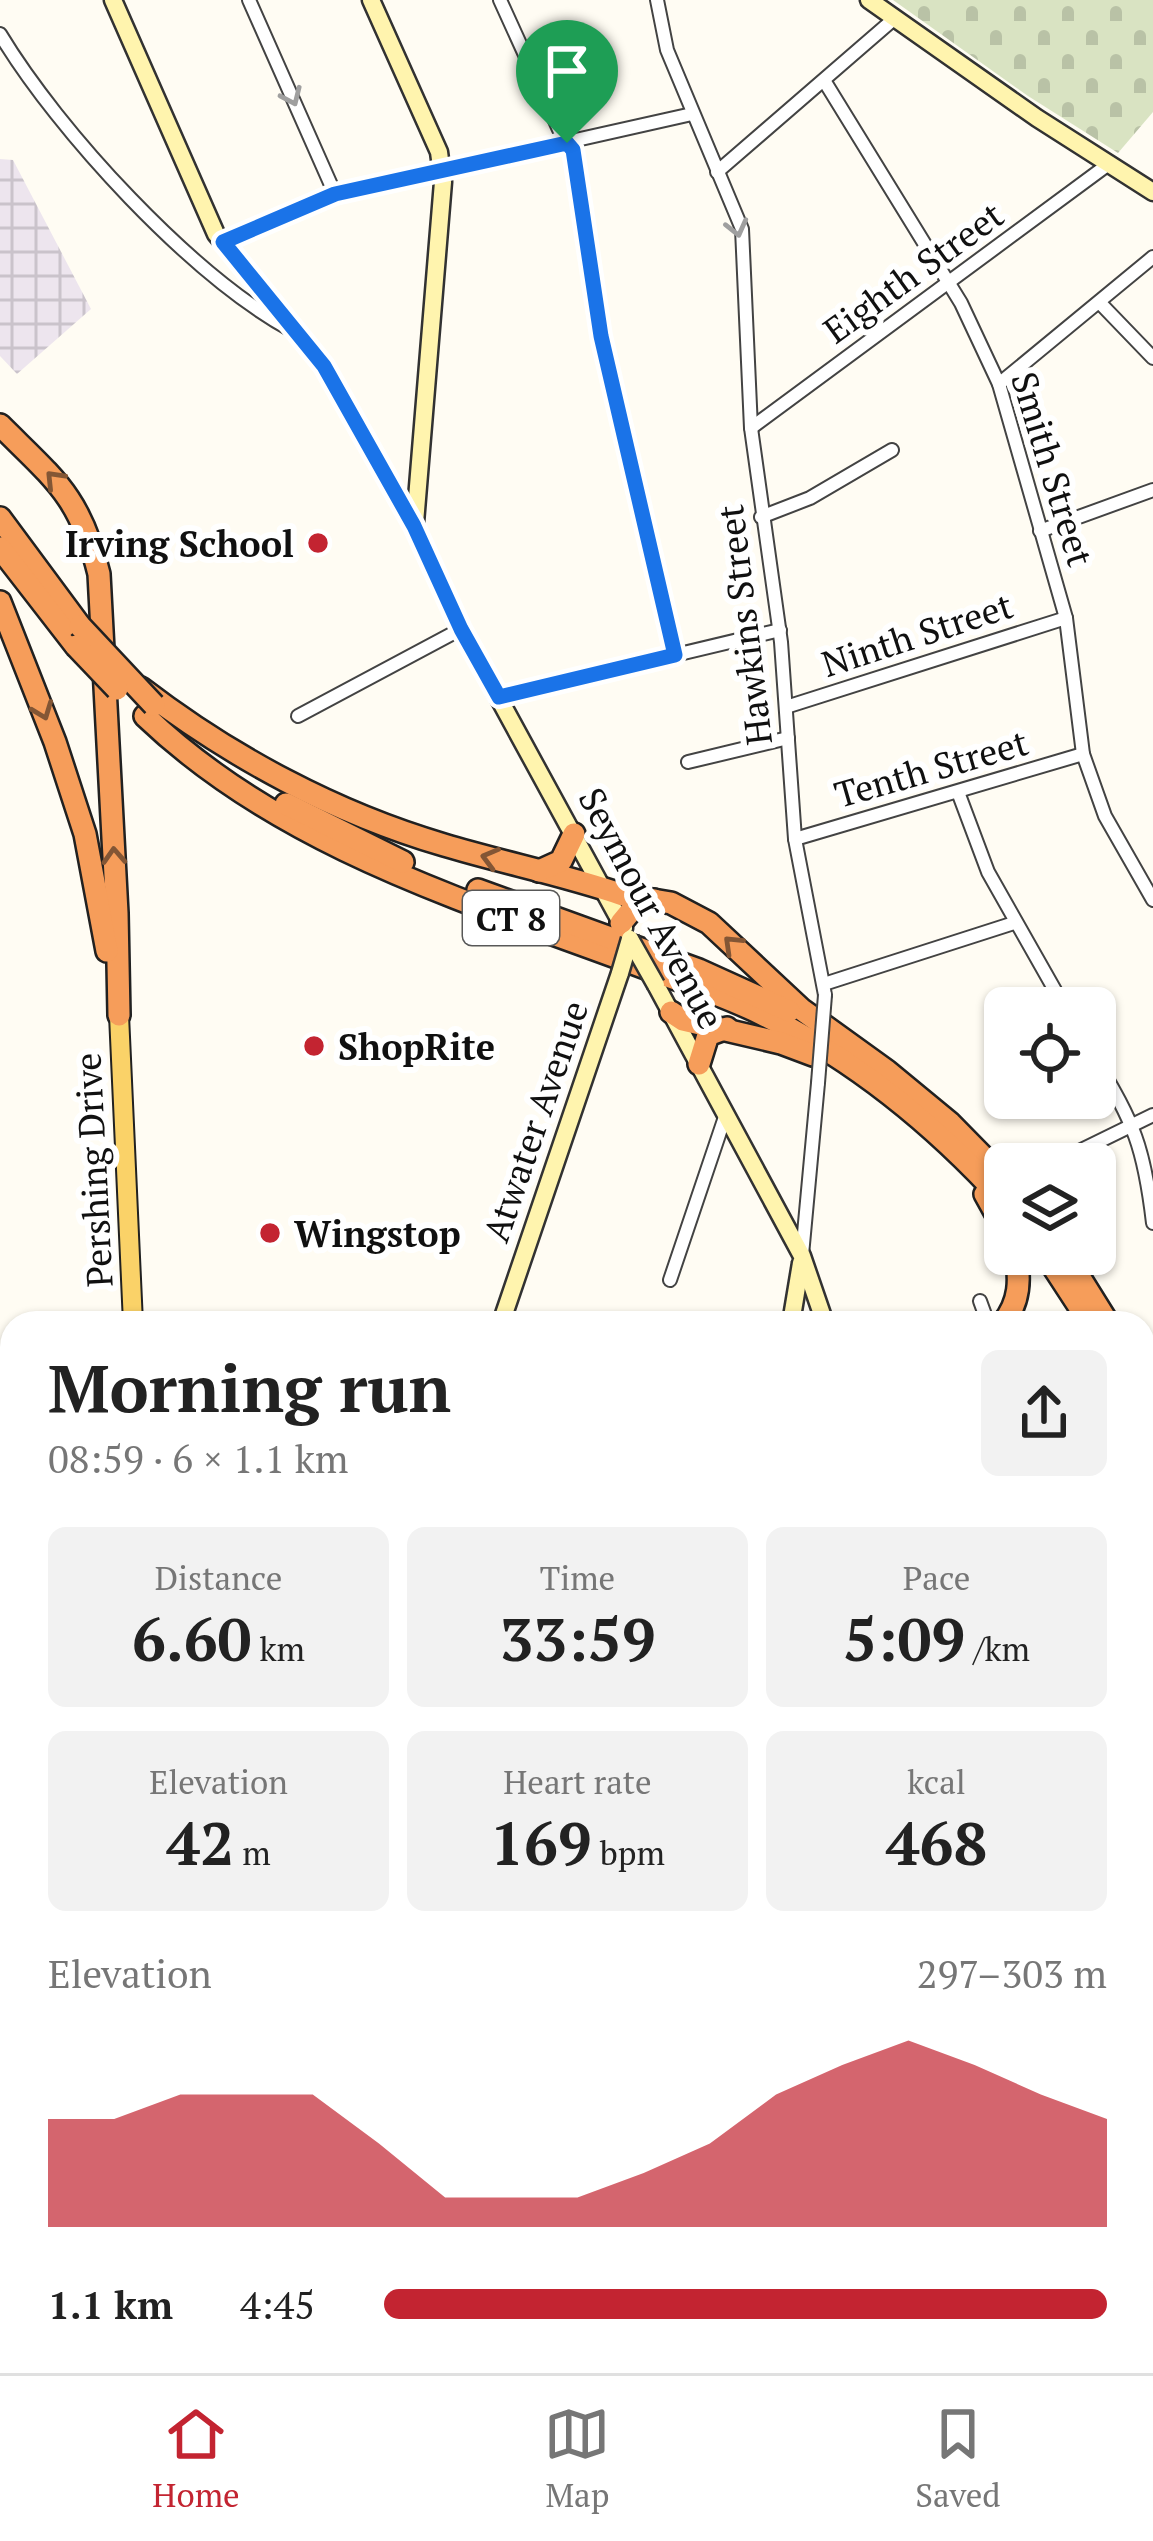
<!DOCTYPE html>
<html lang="en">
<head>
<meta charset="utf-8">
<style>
  :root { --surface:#fff; --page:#f2f2f2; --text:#222; --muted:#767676; --line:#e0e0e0; --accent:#c32431 }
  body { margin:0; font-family:"PT Serif",serif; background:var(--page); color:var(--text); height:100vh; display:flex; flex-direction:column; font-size:45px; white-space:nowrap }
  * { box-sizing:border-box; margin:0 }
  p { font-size:39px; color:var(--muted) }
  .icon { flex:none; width:66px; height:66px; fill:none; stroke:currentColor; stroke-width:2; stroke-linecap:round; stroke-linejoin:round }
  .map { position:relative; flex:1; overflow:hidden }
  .drawer { position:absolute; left:0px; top:1311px; width:1155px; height:1062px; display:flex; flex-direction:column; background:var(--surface); border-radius:36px 36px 0 0; box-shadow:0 3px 9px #0004 }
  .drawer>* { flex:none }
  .controls { position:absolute; left:984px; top:987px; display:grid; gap:24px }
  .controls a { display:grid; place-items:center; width:132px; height:132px; border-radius:18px; background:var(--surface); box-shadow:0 3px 9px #0004; font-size:60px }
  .pin { position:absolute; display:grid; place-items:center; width:102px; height:102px; color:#fff; margin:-123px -51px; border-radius:50% 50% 50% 0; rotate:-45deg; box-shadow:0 0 12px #0007 }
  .pin .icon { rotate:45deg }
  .round { display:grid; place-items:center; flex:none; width:126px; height:126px; border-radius:18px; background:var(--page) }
  .headline { display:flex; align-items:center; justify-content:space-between; height:204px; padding:0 48px }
  h1 { font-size:66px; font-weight:800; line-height:90px }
  .figures { display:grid; grid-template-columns:repeat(3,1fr); gap:18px; height:204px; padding:12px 48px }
  .figures div { display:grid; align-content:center; border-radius:18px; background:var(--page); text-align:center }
  .figures b { font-size:60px; font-weight:800 }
  .figures small { font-size:33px; font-weight:400 }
  .figures p { font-size:33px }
  .chart { height:336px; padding:24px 48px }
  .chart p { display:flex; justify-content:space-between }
  .chart svg { width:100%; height:216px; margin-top:12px; fill:var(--accent); opacity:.7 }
  ul { padding:0 48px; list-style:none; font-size:39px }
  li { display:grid; grid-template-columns:192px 144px 1fr; align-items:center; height:90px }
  li i { height:30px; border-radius:15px; background:var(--accent) }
  .tab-bar { display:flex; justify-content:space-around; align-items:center; height:168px; border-top:3px solid var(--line); background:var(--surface); font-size:33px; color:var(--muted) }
  .tab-bar a { display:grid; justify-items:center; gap:6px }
  .tab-bar .selected { color:var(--accent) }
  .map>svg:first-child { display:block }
</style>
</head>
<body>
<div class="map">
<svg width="1153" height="2373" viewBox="0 0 1153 2373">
  <defs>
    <pattern id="industrial-grid" width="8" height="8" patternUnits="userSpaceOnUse" patternTransform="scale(3)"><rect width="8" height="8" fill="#ede5ee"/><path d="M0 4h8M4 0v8" fill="none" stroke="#cac3cb"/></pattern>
    <pattern id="cemetery-stones" width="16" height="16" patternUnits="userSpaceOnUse" patternTransform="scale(3)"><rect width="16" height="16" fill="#d9e3c2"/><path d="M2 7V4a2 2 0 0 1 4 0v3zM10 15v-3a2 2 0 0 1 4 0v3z" fill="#b9c2a6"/></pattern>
  </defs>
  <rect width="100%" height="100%" fill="#fffcf3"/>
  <g fill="url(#industrial-grid)">
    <path d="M0,159L13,160L91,309L17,374L0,356Z"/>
    <path d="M0,1736H7L12,1784V1945L0,1943Z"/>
  </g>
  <g fill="url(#cemetery-stones)">
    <path d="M893,0H1153V112L1118,153L1028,96Z"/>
    <path d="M1143,2227L1153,2253V2373H1048L1049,2361H1143Z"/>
  </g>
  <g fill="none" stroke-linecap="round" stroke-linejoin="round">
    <defs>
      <g id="street">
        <path d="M249,0L335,194"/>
        <path d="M500,0L561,134L573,150L601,336L675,655"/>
        <path d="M657,0L667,50L742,229L751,428L781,642L795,839L825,995"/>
        <path d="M0,34C59,132 191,275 291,330"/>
        <path d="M825,82L961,303L999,384L1066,618L1083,754L1105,816L1153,900"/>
        <path d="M717,172L895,18"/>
        <path d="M223,242L335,194L692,114"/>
        <path d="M1100,303L1153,358"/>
        <path d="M999,384L1153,257"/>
        <path d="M751,428L1110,163"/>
        <path d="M761,517L810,498L892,450"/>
        <path d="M1040,531L1153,490"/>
        <path d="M499,697L780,630"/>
        <path d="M786,707L1066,618"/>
        <path d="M298,716L461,629"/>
        <path d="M688,762L788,738"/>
        <path d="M958,792L988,872L1065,1008"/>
        <path d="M795,839L1083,754"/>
        <path d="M824,984L1014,923"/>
        <path d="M1095,1058C1134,1124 1144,1146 1153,1223"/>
        <path d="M1057,1162L1153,1115"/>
        <path d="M802,1255L818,1083"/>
        <path d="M670,1280L726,1114"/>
        <path d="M980,1301L988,1323"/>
        <path d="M1143,1643L1153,1640"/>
        <path d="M1143,1685L1153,1711"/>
        <path d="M394,2361V2373"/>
        <path d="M783,2361L790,2373"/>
        <path d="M911,2361L918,2373"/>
        <path d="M566,2373L567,2361"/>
        <path d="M729,2373L749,2361"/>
        <path d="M959,2373L976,2361"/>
        <path d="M1038,2373L1039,2361"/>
      </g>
      <g id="secondary">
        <path d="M113,0L216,234L324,366L414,526L461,629L624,928"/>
        <path d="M371,0L439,152L443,182L415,523"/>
        <path d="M869,0L1037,118L1153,192"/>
        <path d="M656,985L802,1256L825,1323"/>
        <path d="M501,1323L620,973"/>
        <path d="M791,1323L801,1263"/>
        <path d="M0,1512L12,1515"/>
        <path d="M1143,2143L1153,2148"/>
        <path d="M1143,2177L1153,2163"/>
        <path d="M1143,2198L1153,2224"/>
        <path d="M271,2373L272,2361"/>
      </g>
      <g id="primary">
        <path d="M119,1015L133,1323"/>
        <path d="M202,2373V2361"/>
      </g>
      <g id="highway">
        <path d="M0,425C55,480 80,496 99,574L117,913L119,1015"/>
        <path d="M0,518L80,626"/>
        <path d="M0,548L76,646"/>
        <path d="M0,602L55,742L85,834L107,951"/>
        <path d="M141,688C231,757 335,813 444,845C504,863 565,875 623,895L671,903L709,923L801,1009L887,1071L950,1123L1005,1179"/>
        <path d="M145,716C281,846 463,900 635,964C677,980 722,994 762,1014C856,1060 935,1125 1005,1202"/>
        <path d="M286,804L403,862"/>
        <path d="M539,871L561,861L574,834"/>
        <path d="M478,890L699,970L789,1011"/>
        <path d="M621,923L636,905L654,900"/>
        <path d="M671,1012L683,1020L781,1043L813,1055"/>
        <path d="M699,1064L708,1035L727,1028"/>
        <path d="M985,1194L1005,1230"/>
        <path d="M1045,1254L1090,1323"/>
        <path d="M1065,1254L1108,1323"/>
        <path d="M1003,1323C1020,1302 1021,1279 1015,1254"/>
        <path d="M1143,1398L1153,1425"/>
        <path d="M1143,1438L1153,1467"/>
      </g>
    </defs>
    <use href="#street" stroke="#434343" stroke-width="16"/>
    <use href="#secondary" stroke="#323232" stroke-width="21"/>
    <use href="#primary" stroke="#212121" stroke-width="22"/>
    <use href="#highway" stroke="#212121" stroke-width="26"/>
    <use href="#street" stroke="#fff" stroke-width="12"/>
    <use href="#secondary" stroke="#fff4ae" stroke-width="16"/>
    <use href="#primary" stroke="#fad268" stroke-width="18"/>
    <use href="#highway" stroke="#f69d5a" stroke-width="21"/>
    <defs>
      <g id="rail">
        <path d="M0,1460L12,1556"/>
        <path d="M108,2361L109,2373"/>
      </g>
    </defs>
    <use href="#rail" stroke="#c32431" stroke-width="8"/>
    <use href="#rail" stroke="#fff" stroke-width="3" stroke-dasharray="9" stroke-linecap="butt"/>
    <defs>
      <path id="street-bridge" d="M818,1083L825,995"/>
      <g id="secondary-bridge">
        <path d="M630,939L656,985"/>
        <path d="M620,973L630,939"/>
      </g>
      <g id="highway-bridge">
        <path d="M80,626L154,705"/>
        <path d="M76,646L117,689"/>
      </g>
    </defs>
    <use href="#street-bridge" stroke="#434343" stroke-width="16" stroke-linecap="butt"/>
    <use href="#secondary-bridge" stroke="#323232" stroke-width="21" stroke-linecap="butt"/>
    <use href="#highway-bridge" stroke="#212121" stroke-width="26" stroke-linecap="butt"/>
    <use href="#street-bridge" stroke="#fff" stroke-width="12"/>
    <use href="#secondary-bridge" stroke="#fff4ae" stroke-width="16"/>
    <use href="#highway-bridge" stroke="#f69d5a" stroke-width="21"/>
  </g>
  <defs><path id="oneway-chevron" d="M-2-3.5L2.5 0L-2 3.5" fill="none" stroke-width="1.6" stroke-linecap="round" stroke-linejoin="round" transform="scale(3)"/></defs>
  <g stroke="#9f9f9f">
    <use href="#oneway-chevron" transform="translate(292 97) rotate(66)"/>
    <use href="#oneway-chevron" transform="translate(737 228) rotate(76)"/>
  </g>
  <g stroke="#835635">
    <use href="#oneway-chevron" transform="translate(54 479) rotate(-134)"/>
    <use href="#oneway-chevron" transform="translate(43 711) rotate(69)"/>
    <use href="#oneway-chevron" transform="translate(114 856) rotate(-93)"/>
    <use href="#oneway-chevron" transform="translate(490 858) rotate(-165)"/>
    <use href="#oneway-chevron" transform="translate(732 944) rotate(-136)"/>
  </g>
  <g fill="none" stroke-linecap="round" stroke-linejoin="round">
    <defs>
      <path id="route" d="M567,143L573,150L601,336L675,655L499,697L461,629L414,526L324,366L223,242L335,194Z"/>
    </defs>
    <use href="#route" stroke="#fff" stroke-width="24"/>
    <use href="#route" stroke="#1a73e8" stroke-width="15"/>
  </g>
  <g fill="#c32431" stroke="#fff" stroke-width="4.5">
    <circle cx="318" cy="543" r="12"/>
    <circle cx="314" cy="1046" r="12"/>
    <circle cx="270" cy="1233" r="12"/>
  </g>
  <g text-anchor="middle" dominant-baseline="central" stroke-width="12" stroke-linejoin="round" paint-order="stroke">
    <rect fill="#fff" stroke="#585858" stroke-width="3" x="463" y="891" width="96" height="54" rx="9"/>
    <g font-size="33" font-weight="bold" fill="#101010">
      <text x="511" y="918">CT 8</text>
    </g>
    <g font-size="36" fill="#101010" stroke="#fff">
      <text transform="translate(913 272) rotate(-36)">Eighth Street</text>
      <text transform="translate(1053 469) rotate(73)">Smith Street</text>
      <text transform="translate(744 625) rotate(-97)">Hawkins Street</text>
      <text transform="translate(917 634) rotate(-18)">Ninth Street</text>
      <text transform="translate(931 768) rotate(-16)">Tenth Street</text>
      <text transform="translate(652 908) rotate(62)">Seymour Avenue</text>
      <text transform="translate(535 1121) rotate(-71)">Atwater Avenue</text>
      <text transform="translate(93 1170) rotate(-93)">Pershing Drive</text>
    </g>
    <g font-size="36" font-weight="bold" fill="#101010" stroke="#fff" text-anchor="start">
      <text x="294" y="543" text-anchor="end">Irving School</text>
      <text x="338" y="1046">ShopRite</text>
      <text x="294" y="1233">Wingstop</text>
    </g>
  </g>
</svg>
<div class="controls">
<a><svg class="icon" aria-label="locate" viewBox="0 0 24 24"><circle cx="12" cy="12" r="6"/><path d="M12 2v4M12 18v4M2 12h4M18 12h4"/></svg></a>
<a><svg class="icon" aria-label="layers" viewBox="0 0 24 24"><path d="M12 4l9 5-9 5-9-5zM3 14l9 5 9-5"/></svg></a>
</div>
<div class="pin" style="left:567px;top:143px;background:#1e9e55"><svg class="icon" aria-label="arrive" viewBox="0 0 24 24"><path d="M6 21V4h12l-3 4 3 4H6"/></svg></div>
<section class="drawer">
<div class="headline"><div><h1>Morning run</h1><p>08:59 · 6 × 1.1 km</p></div><a class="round"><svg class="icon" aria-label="share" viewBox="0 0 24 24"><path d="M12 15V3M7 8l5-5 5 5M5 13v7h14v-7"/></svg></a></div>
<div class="figures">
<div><p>Distance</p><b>6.60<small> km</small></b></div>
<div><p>Time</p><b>33:59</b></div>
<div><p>Pace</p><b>5:09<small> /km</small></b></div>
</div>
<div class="figures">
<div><p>Elevation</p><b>42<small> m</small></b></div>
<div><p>Heart rate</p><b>169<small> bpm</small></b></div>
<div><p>kcal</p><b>468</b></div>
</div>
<div class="chart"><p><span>Elevation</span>297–303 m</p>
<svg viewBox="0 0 160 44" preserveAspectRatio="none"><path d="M0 44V22L10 22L20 17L30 17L40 17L50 27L60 38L70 38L80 38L90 33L100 27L110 17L120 11L130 6L140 11L150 17L160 22V44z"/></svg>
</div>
<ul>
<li><b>1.1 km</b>4:45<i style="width:100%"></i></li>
</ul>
</section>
</div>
<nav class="tab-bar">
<a class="selected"><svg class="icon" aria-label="home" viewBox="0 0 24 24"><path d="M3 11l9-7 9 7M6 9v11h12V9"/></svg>Home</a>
<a><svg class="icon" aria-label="map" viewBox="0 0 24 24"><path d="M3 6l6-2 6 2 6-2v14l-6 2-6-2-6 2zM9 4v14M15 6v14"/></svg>Map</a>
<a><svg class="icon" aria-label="saved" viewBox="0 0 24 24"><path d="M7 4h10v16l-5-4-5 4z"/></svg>Saved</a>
</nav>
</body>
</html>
